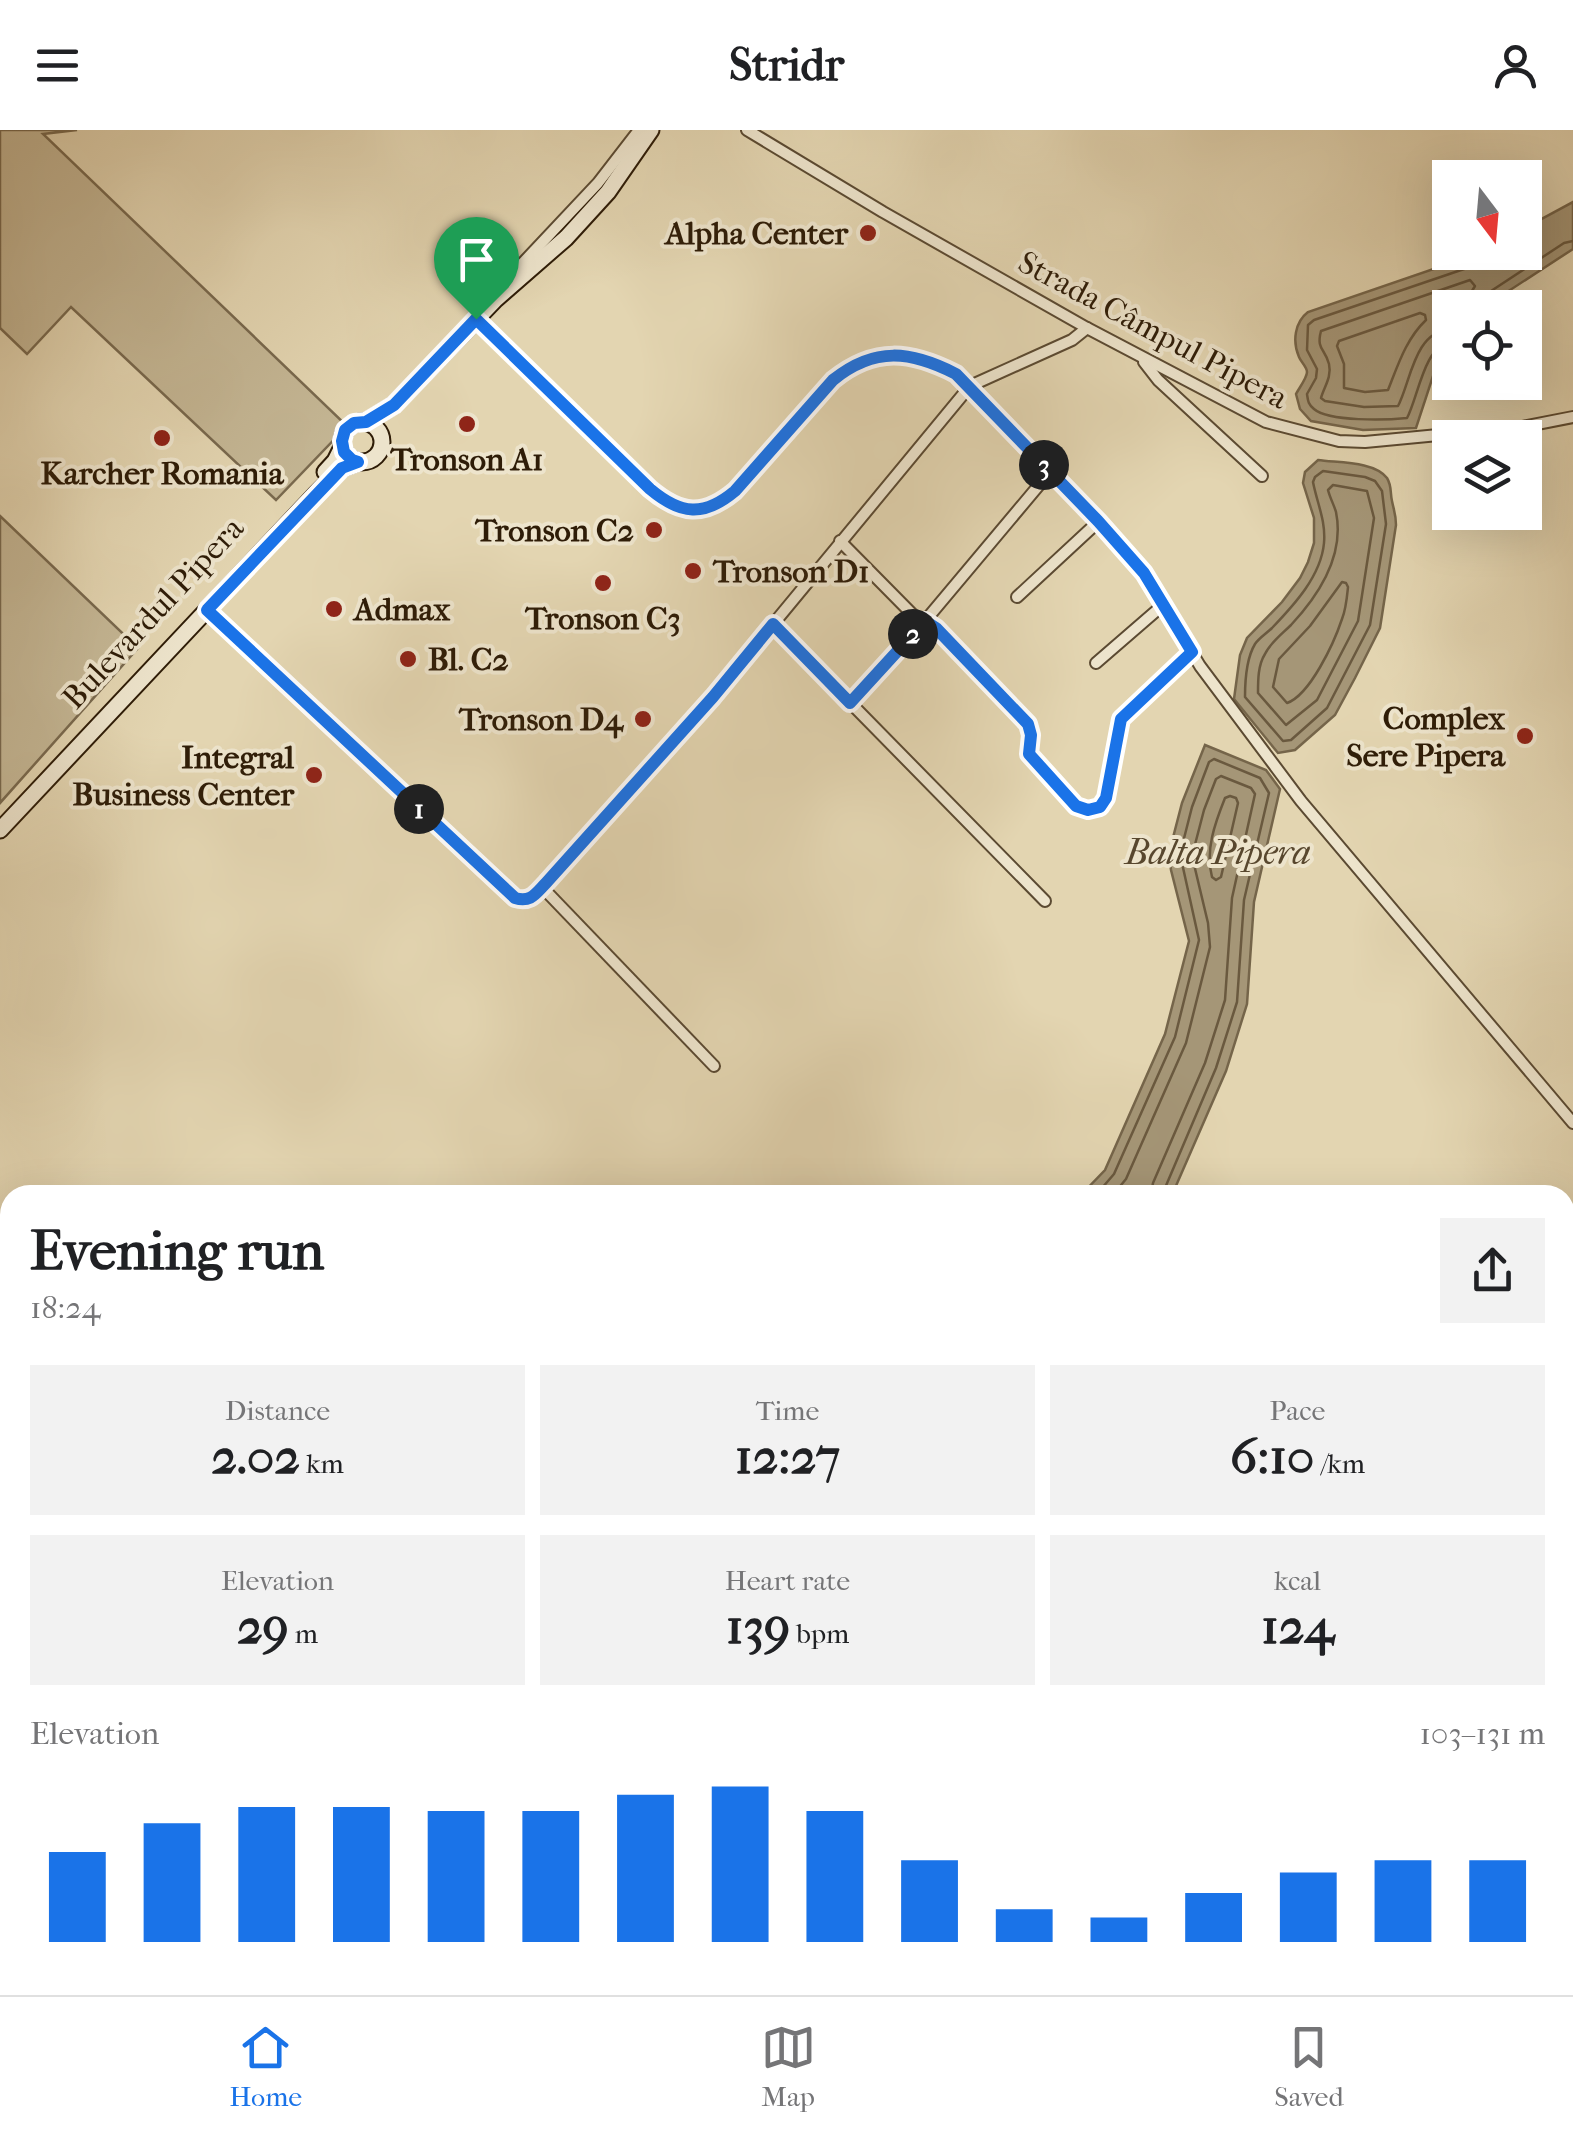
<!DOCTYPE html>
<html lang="en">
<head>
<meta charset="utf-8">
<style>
  :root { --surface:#fff; --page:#f2f2f2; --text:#202124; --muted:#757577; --line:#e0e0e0; --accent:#1a73e8 }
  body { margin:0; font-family:"IM FELL French Canon",serif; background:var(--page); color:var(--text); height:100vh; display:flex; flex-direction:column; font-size:38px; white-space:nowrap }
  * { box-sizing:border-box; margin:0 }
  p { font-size:32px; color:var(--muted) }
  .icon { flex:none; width:55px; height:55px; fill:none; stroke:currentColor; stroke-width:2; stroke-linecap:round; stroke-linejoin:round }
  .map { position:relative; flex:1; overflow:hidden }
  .panel { position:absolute; left:0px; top:1055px; width:1575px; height:810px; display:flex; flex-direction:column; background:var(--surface); border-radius:30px 30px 0 0; box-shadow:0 10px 40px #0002 }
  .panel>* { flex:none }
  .needle { width:65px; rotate:164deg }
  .buttons { position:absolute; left:1432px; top:30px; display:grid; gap:20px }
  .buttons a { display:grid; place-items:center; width:110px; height:110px; border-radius:0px; background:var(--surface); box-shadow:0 10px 40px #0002; font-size:50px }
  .pin { position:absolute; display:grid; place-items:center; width:85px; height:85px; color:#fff; margin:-102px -42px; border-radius:50% 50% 50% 0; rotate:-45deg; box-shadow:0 0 10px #0007 }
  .pin .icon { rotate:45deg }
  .km { position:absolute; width:50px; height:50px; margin:-25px; border-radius:50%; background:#222; color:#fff; font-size:28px; line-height:50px; text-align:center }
  .round { display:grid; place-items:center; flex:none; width:105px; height:105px; border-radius:0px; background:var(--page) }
  .overview { display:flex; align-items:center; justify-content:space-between; height:170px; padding:0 30px }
  h1 { font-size:55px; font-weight:800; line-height:75px }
  .metrics { display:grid; grid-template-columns:repeat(3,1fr); gap:15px; height:170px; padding:10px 30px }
  .metrics div { display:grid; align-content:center; border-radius:0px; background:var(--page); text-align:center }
  .metrics b { font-size:50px; font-weight:800 }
  .metrics small { font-size:28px; font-weight:400 }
  .metrics p { font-size:28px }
  .chart { height:280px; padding:20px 30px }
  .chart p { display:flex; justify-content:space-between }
  .chart svg { width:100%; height:180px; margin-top:10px; stroke:var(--accent); stroke-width:6 }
  header { display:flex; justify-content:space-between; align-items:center; height:130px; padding:0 30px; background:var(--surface); font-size:45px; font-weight:800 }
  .menu { display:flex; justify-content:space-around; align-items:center; height:140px; border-top:2px solid var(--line); background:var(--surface); font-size:28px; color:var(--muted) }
  .menu a { display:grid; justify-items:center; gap:5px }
  .menu .on { color:var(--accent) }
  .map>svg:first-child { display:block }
</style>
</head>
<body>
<header><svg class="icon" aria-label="menu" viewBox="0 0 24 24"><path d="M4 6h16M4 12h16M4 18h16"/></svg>Stridr<svg class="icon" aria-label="person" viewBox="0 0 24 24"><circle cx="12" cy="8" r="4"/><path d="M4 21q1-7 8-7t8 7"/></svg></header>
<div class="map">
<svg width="1573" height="1865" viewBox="0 0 1573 1865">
  <rect width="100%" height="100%" fill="#e3d5b1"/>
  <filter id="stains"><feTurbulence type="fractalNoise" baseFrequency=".002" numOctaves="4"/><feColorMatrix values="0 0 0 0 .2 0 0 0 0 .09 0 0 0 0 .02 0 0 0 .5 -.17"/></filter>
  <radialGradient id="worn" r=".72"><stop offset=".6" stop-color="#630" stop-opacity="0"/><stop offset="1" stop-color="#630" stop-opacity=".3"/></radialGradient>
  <g fill="#c4b694" stroke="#79694e" stroke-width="2.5">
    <path d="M0,0H77L43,4L347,296L276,370L71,177L27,224L0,198Z"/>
    <path d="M0,386L138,518L0,673Z"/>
  </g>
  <g fill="#a59677" stroke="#75654a" stroke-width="2.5">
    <path d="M1573,72V119L1484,177L1450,178V215L1433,246L1416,298L1363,300L1311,291L1300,279L1296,264C1299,258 1307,248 1307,242C1307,237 1301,232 1299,227C1292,211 1295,192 1308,182L1480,123L1525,122V98Z"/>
    <path d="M1318,330C1338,333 1374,331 1387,348C1392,356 1390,363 1392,371C1394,381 1396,385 1396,395L1380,498L1355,548L1335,585L1295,620L1278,623L1234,569L1240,525L1247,508L1282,472L1300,448L1308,432L1314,413V388L1303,353L1305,342Z"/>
    <path d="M1205,615L1266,640L1280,659L1254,772L1247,874L1226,941L1172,1065H1081L1105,1040L1165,904L1189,811L1171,740L1169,723L1182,673Z"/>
    <path d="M409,1855H503L499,1865H391Z"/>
  </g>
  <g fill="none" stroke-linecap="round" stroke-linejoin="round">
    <g stroke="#6a593f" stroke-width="2.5">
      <path d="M1480,178L1481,171L1485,165L1564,113L1573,111"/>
      <path d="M1420,183L1425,185L1426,190C1406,209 1398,235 1388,260L1365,262L1344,258V234L1337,216L1339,211Z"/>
      <path d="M1450,199C1414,202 1411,251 1398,276L1364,277L1325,271L1321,268C1324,257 1332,247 1329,234C1325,218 1316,220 1321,201L1470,150L1475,156L1469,166L1467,178"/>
      <path d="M1450,212C1424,216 1418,268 1407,288C1387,290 1329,292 1314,279C1308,274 1308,271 1307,264L1316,248L1317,239L1307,220L1308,195L1314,190L1470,137L1476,131L1478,122"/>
      <path d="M1323,341L1365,347L1375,351L1382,361L1386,394L1370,495L1327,578L1291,610L1283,611L1245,567C1245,550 1246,529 1255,514C1259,508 1267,503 1272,498C1294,475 1321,446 1324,413C1326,391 1317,373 1313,352L1315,347Z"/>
      <path d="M1333,355L1367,361L1374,388L1358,491L1317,570L1286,595L1258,563C1258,550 1258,535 1265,524C1270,513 1282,504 1291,495C1319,465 1345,426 1336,382C1334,375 1330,368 1328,360Z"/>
      <path d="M1342,452L1346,453L1348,457C1347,467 1346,479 1342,489C1334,513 1310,565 1287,573L1273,557L1279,529L1310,496Z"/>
      <path d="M1230,666L1236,668L1238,673L1221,747L1216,750L1212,747C1205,720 1215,693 1225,668Z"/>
      <path d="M1096,1065L1114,1044L1175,907L1199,810L1180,724L1192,677L1209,632L1214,629L1260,648L1269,663L1244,770L1237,872L1216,938L1165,1058L1164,1065"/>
      <path d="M1113,1065L1126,1049L1186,913L1210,817L1208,793L1192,726L1204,680L1216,649L1221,646L1251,658L1255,664L1232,768L1225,870L1205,933L1153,1053L1151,1065"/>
    </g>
    <defs>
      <g id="minor">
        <path d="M747,0L883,82L1087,198L1266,292L1339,311L1365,312L1522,297L1573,287"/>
        <path d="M509,150L519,137L598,53L639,0"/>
        <path d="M476,189L650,359C680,385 704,387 735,361L833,250C875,217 911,220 956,245L1099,391L1144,443L1200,536L1301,671L1573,993"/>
        <path d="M1144,232L1158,250L1262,346"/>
        <path d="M840,411L916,488L936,498L1028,594L1031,605L1029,624L1076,676L1088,681L1100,677L1106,668L1121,589L1124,584L1192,522"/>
        <path d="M1017,467L1099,391"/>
        <path d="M207,480L515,768L524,771L531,769L606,689L713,567L970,256L1072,210L1087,198"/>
        <path d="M773,494L1045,771"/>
        <path d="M1096,533L1163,475"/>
        <path d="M850,573L925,491L1050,342"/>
        <path d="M542,757L714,936"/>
        <path d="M0,1290L10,1296"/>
        <path d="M0,1344L10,1324"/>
        <path d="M1565,1402L1573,1393"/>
        <path d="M1565,1482L1573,1473"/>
        <path d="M0,1489L10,1493"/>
        <path d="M1565,1585L1571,1590"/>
        <path d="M0,1644L10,1649"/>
        <path d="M1565,1712L1573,1706"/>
        <path d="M1565,1729L1573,1740"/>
        <path d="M0,1761L10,1766"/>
        <path d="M0,1849L10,1853"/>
        <path d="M1565,1850H1573"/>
        <path d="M1329,1855L1340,1865"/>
        <path d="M824,1858L831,1865"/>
        <path d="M17,1865L22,1855"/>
        <path d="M1151,1865L1160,1855"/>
        <path d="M1224,1865L1233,1855"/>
        <path d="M1448,1865L1486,1855"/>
      </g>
      <g id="secondary">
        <circle cx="362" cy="312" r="20"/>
        <path d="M366,292L394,275L496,169L566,108L608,62L651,0"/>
        <path d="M325,342L335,331L342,317"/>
        <path d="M0,700L315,365L342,338L358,332"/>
      </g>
    </defs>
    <use href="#minor" stroke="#5b4a32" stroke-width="14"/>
    <use href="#secondary" stroke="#2e1c07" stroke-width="19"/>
    <use href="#minor" stroke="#ede4cc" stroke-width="10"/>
    <use href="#secondary" stroke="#ede4cc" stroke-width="15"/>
  </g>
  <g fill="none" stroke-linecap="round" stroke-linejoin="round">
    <defs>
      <path id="route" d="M476,189L650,359C681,385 704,387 735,361L833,250C875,216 911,221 956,244L1098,391L1144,443L1192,522L1121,589L1106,668L1100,677L1088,680L1076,676L1029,624L1031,605L1028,594L936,498L925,491L850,573L773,494L713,567L546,753C536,763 531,773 515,768L207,480L342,338L358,332L352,330L344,322L342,311L345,300L354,293L366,292L394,275Z"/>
    </defs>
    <use href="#route" stroke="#fff" stroke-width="20"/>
    <use href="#route" stroke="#1a73e8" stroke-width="12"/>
  </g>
  <g fill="#8f2418" stroke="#ede4cc" stroke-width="4">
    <circle cx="868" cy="103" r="10"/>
    <circle cx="467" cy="294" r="10"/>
    <circle cx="162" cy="308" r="10"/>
    <circle cx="654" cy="400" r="10"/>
    <circle cx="693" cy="441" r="10"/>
    <circle cx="603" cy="453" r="10"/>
    <circle cx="334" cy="479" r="10"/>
    <circle cx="408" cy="529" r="10"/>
    <circle cx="643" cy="589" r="10"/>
    <circle cx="1525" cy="606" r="10"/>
    <circle cx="314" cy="645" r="10"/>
  </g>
  <g text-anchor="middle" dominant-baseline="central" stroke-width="8" stroke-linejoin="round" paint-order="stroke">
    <g font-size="32" font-weight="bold" fill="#2e1c07" stroke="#ede4cc" text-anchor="end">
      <text x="848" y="103">Alpha Center</text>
      <text x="467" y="329" text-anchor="middle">Tronson A1</text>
      <text x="162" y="343" text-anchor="middle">Karcher Romania</text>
      <text x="634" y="400">Tronson C2</text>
      <text x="713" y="441" text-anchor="start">Tronson D1</text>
      <text x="354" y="479" text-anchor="start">Admax</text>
      <text x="603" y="488" text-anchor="middle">Tronson C3</text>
      <text x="428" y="529" text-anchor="start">Bl. C2</text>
      <text x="1505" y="588">Complex<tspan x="1505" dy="37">Sere Pipera</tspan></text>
      <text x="623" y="589">Tronson D4</text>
      <text x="294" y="627">Integral<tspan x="294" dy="37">Business Center</tspan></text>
    </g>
    <g font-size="32" fill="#2e1c07" stroke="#ede4cc">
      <text transform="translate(1153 200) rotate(28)">Strada Câmpul Pipera</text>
      <text transform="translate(153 483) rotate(-47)">Bulevardul Pipera</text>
    </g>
    <g font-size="35" font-style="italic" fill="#58472e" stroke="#ede4cc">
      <text x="1218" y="722">Balta Pipera</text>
    </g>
  </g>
  <rect width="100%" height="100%" filter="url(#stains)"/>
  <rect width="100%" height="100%" fill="url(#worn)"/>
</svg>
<div class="buttons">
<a><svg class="needle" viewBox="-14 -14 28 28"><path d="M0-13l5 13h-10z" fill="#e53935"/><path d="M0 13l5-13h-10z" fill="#757577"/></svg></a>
<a><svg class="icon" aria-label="locate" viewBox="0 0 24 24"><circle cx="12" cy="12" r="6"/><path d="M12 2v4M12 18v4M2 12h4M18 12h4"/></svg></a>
<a><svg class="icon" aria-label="layers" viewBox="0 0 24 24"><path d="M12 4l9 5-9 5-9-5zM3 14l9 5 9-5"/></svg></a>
</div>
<div class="pin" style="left:476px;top:189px;background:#1e9e55"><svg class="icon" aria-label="arrive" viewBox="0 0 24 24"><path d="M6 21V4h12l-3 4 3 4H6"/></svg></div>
<b class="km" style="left:419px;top:679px">1</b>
<b class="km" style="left:913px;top:504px">2</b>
<b class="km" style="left:1044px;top:335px">3</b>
<section class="panel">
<div class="overview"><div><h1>Evening run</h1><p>18:24</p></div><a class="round"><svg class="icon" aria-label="share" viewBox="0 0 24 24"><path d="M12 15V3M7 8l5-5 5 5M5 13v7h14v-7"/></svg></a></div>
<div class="metrics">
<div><p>Distance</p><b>2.02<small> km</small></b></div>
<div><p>Time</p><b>12:27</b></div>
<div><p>Pace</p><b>6:10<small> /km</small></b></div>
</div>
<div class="metrics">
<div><p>Elevation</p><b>29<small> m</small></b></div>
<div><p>Heart rate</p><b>139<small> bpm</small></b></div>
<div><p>kcal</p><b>124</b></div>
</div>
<div class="chart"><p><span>Elevation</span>103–131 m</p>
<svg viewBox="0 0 160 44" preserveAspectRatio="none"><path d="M5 44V22M15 44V15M25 44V11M35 44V11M45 44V12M55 44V12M65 44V8M75 44V6M85 44V12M95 44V24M105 44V36M115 44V38M125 44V32M135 44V27M145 44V24M155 44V24"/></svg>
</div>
</section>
</div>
<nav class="menu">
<a class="on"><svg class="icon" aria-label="home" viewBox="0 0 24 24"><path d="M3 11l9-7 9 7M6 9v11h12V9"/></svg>Home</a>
<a><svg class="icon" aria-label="map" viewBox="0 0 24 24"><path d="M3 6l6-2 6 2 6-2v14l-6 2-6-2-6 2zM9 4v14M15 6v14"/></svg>Map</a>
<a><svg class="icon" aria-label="saved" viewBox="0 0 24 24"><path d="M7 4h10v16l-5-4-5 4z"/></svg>Saved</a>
</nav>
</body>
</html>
